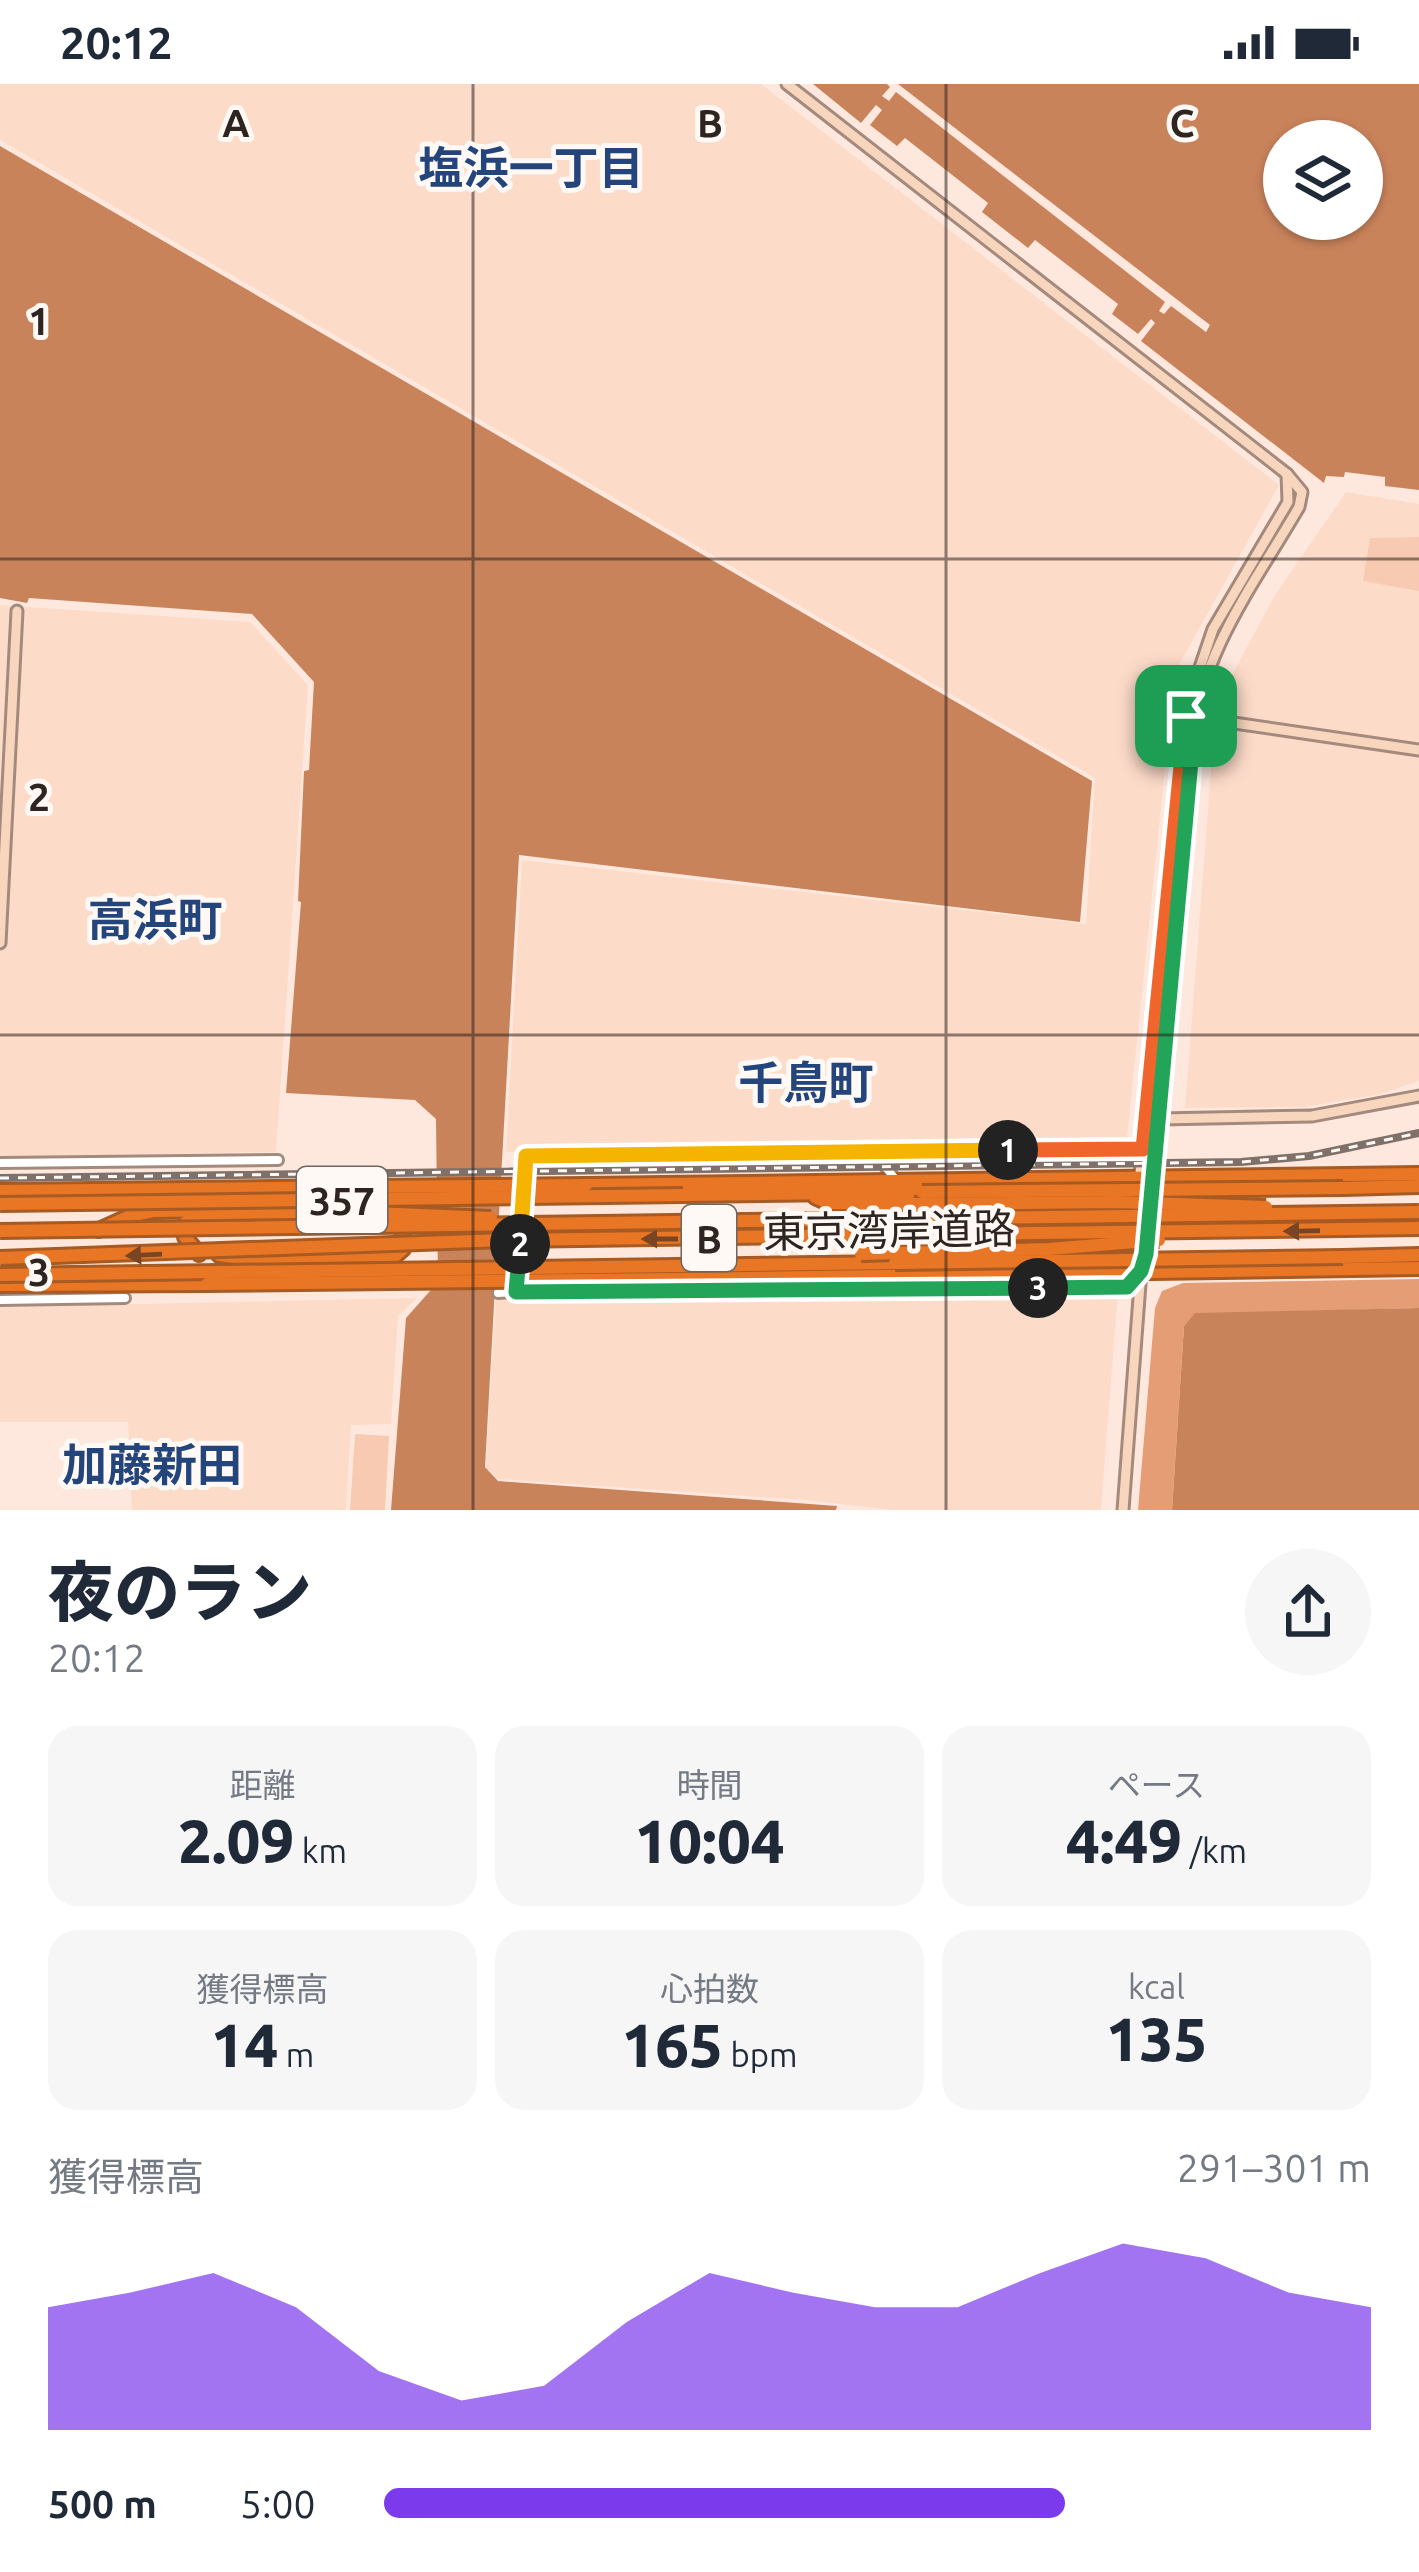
<!DOCTYPE html>
<html lang="ja">
<head>
<meta charset="utf-8">
<style>
  :root { --surface:#fff; --page:#f6f6f7; --text:#1f2937; --muted:#747a83; --accent:#7c3aed }
  body { margin:0; font-family:Ubuntu,"Noto Sans JP",sans-serif; background:var(--page); color:var(--text); height:100vh; display:flex; flex-direction:column; font-size:45px; white-space:nowrap }
  * { box-sizing:border-box; margin:0 }
  p { font-size:39px; color:var(--muted) }
  .icon { flex:none; width:66px; height:66px; fill:none; stroke:currentColor; stroke-width:2; stroke-linecap:round; stroke-linejoin:round }
  .map { position:relative; height:1426px; overflow:hidden }
  .panel { display:flex; flex-direction:column; background:var(--surface); flex:1 }
  .panel>* { flex:none }
  .fabs { position:absolute; left:1263px; top:36px; display:grid; gap:24px }
  .fabs a { display:grid; place-items:center; width:120px; height:120px; border-radius:50%; background:var(--surface); box-shadow:0 3px 9px #0004; font-size:60px }
  .pin { position:absolute; display:grid; place-items:center; width:102px; height:102px; color:#fff; margin:-51px; border-radius:24px; box-shadow:0 6px 18px #0006 }
  .km { position:absolute; width:60px; height:60px; margin:-30px; border-radius:50%; background:#222; color:#fff; font-size:33px; line-height:60px; text-align:center }
  .round { display:grid; place-items:center; flex:none; width:126px; height:126px; border-radius:63px; background:var(--page) }
  .summary { display:flex; align-items:center; justify-content:space-between; height:204px; padding:0 48px }
  h1 { font-size:66px; font-weight:800; line-height:90px }
  .figures { display:grid; grid-template-columns:repeat(3,1fr); gap:18px; height:204px; padding:12px 48px }
  .figures div { display:grid; align-content:center; border-radius:30px; background:var(--page); text-align:center }
  .figures b { font-size:60px; font-weight:800 }
  .figures small { font-size:33px; font-weight:400 }
  .figures p { font-size:33px }
  .chart { height:336px; padding:24px 48px }
  .chart p { display:flex; justify-content:space-between }
  .chart svg { width:100%; height:216px; margin-top:12px; fill:var(--accent); opacity:.7 }
  ul { padding:0 48px; list-style:none; font-size:39px }
  li { display:grid; grid-template-columns:192px 144px 1fr; align-items:center; height:90px }
  li i { height:30px; border-radius:15px; background:var(--accent) }
  .status { display:flex; justify-content:space-between; align-items:center; height:84px; padding:0 60px; background:var(--surface); direction:ltr }
  .status svg { height:33px; fill:currentColor }
  .map>svg:first-child { display:block }
</style>
</head>
<body>
<div class="status"><b>20:12</b><svg viewBox="0 0 49 12"><path d="M0 12V9h3v3zM5 12V6h3v6zM10 12V3h3v9zM15 12V0h3v12zM26 1h20v11H26zM47 4h2v5h-2z"/></svg></div>
<div class="map">
<svg width="1419" height="1426" viewBox="0 0 1419 1426">
  <rect width="100%" height="100%" fill="#fee8dd"/>
  <g fill="#fddbc9">
    <path d="M0,0H761L1279,401L1175,588L1127,1054L506,1068L522,776L1086,840L1095,694L0,56Z"/>
    <path d="M1346,408L1419,420V997L1381,1010L1305,1023L1185,1024L1216,621L1275,511Z"/>
    <path d="M0,521L250,538L308,601L276,1068L0,1073Z"/>
    <path d="M1118,1207L1101,1426H892L806,1416L498,1395L486,1383L496,1212Z"/>
    <path d="M417,1214L398,1232L391,1340L351,1341L346,1426H132L128,1338H0V1223Z"/>
  </g>
  <g fill="#f8cab1">
    <path d="M1419,453V507L1363,497L1370,454Z"/>
    <path d="M355,1350L389,1352L385,1426H350Z"/>
  </g>
  <path fill="#e59d75" d="M1419,1195V1224L1195,1230L1184,1242L1172,1426H1138L1155,1224L1162,1207L1183,1199Z"/>
  <g fill="#c9835b" fill-rule="evenodd">
    <path d="M813,0H1419V406L1385,402V393L1345,388L1344,393L1326,392L1324,399L1141,257L1155,239L1151,235L1138,250L1112,230L1118,220L1035,156L1028,164L982,128L988,119L905,54L897,62L870,41L882,26L876,21L861,39ZM1284,57H1362V135H1284Z"/>
    <path d="M0,62L1092,697L1080,838L519,771L485,1383L498,1397L837,1422L836,1426H391L406,1234L438,1198L436,1035L415,1016L286,1009L301,818L298,817L304,687L309,686L314,598L252,530L29,514L27,519L0,514Z"/>
    <path d="M1419,1224V1426H1172L1184,1242L1195,1229Z"/>
  </g>
  <path fill="#fee8dd" d="M887,0H898L1210,241L1206,248L1171,222L1164,230L1159,227L1165,218L896,8L889,17L882,12L890,3Z"/>
  <g fill="none" stroke-linecap="round" stroke-linejoin="round">
    <defs>
      <g id="street">
        <path d="M874,1069L897,1097"/>
        <path d="M0,1079L278,1076"/>
        <path d="M1024,1204L1127,1203L1140,1188"/>
        <path d="M498,1209L516,1208L526,1072L1143,1065"/>
        <path d="M0,1216L125,1214"/>
      </g>
      <g id="secondary">
        <path d="M787,0L1287,390L1302,408L1299,423C1251,505 1202,566 1190,663L1151,1126"/>
        <path d="M1193,633L1419,666"/>
        <path d="M0,859L17,527"/>
        <path d="M1160,1035L1312,1032L1419,1012"/>
        <path d="M1138,1100L1147,1045L1168,776L1187,622L1213,545L1288,418L1287,390"/>
        <path d="M516,1208L1024,1204"/>
        <path d="M1123,1426L1141,1187L1148,1154"/>
      </g>
      <g id="highway">
        <path d="M586,1101L1419,1090"/>
        <path d="M1343,1104L1419,1102"/>
        <path d="M0,1107L361,1103"/>
        <path d="M683,1111L922,1108"/>
        <path d="M815,1113L828,1119L914,1120"/>
        <path d="M99,1146L130,1132L154,1127L387,1124"/>
        <path d="M199,1170L185,1153L186,1138L196,1132L373,1129"/>
        <path d="M219,1171L249,1175L395,1172L403,1165V1133"/>
        <path d="M1343,1173L1419,1171"/>
        <path d="M678,1182L895,1179"/>
        <path d="M678,1195L1419,1184"/>
        <path d="M0,1201L207,1200"/>
      </g>
    </defs>
    <use href="#street" stroke="#a38a7d" stroke-width="14"/>
    <use href="#secondary" stroke="#a38a7d" stroke-width="15"/>
    <use href="#highway" stroke="#a85a23" stroke-width="18"/>
    <use href="#street" stroke="#fff" stroke-width="8"/>
    <use href="#secondary" stroke="#f8d6be" stroke-width="9"/>
    <use href="#highway" stroke="#e97625" stroke-width="12"/>
    <defs>
      <path id="rail" d="M0,1094L1241,1078L1309,1072L1419,1049"/>
    </defs>
    <use href="#rail" stroke="#7f7069" stroke-width="8"/>
    <use href="#rail" stroke="#fff9f6" stroke-width="3" stroke-dasharray="9" stroke-linecap="butt"/>
    <defs>
      <g id="highway-bridge">
        <path d="M361,1103L586,1101"/>
        <path d="M922,1108L1343,1104"/>
        <path d="M0,1120L683,1111"/>
        <path d="M914,1120L1117,1118L1266,1123"/>
        <path d="M373,1129L491,1134"/>
        <path d="M0,1147L1419,1128"/>
        <path d="M861,1170L1049,1165L1159,1156"/>
        <path d="M0,1174L504,1156L1419,1144"/>
        <path d="M895,1179L1343,1173"/>
        <path d="M0,1191L678,1182"/>
        <path d="M207,1200L678,1195"/>
      </g>
    </defs>
    <use href="#highway-bridge" stroke="#a85a23" stroke-width="18" stroke-linecap="butt"/>
    <use href="#highway-bridge" stroke="#e97625" stroke-width="12"/>
  </g>
  <defs><path id="oneway-solid" d="M-6-.8H1V-3.2L6.5 0L1 3.2V.8H-6Z" transform="scale(3)"/></defs>
  <g fill="#794522">
    <use href="#oneway-solid" transform="translate(1302 1147) rotate(179)"/>
    <use href="#oneway-solid" transform="translate(660 1155) rotate(180)"/>
    <use href="#oneway-solid" transform="translate(144 1171) rotate(177)"/>
  </g>
  <g fill="none" stroke-linecap="round" stroke-linejoin="round">
    <defs>
      <path id="split-1" d="M1008,1066L1143,1065L1186,632"/>
      <path id="split-2" d="M520,1160L526,1072L1008,1066"/>
      <path id="split-3" d="M520,1160L516,1208L1038,1204"/>
      <path id="split-4" d="M1038,1204L1127,1203L1141,1187L1146,1170L1195,633L1186,632"/>
    </defs>
    <use href="#split-1" stroke="#fff" stroke-width="24"/>
    <use href="#split-2" stroke="#fff" stroke-width="24"/>
    <use href="#split-3" stroke="#fff" stroke-width="24"/>
    <use href="#split-4" stroke="#fff" stroke-width="24"/>
    <use href="#split-1" stroke="#f0652b" stroke-width="15"/>
    <use href="#split-2" stroke="#f5b400" stroke-width="15"/>
    <use href="#split-3" stroke="#22a559" stroke-width="15"/>
    <use href="#split-4" stroke="#22a559" stroke-width="15"/>
  </g>
  <path fill="none" stroke="#2f2520" stroke-width="3" stroke-opacity="0.55" d="M473,0V1426M946,0V1426M0,475H1419M0,951H1419"/>
  <g text-anchor="middle" dominant-baseline="central" stroke-width="10" stroke-linejoin="round" paint-order="stroke">
    <g fill="#fff9f6" stroke="#6d6560" stroke-width="3">
      <rect x="297" y="1083" width="90" height="66" rx="9"/>
      <rect x="682" y="1121" width="54" height="66" rx="9"/>
    </g>
    <g font-size="39" font-weight="bold" fill="#2f2520">
      <text x="342" y="1116">357</text>
      <text x="709" y="1154">B</text>
    </g>
    <g font-size="42" fill="#2f2520" stroke="#fff9f6">
      <text transform="translate(889 1146) rotate(-1)">東京湾岸道路</text>
    </g>
    <g font-size="45" font-weight="bold" fill="#24457b" stroke="#fff9f6">
      <text x="531" y="83">塩浜一丁目</text>
      <text x="155" y="835">高浜町</text>
      <text x="806" y="998">千鳥町</text>
      <text x="152" y="1380">加藤新田</text>
    </g>
  </g>
  <g font-size="39" text-anchor="middle" font-weight="bold" fill="#2f2520" stroke="#fff9f6" stroke-width="10" stroke-linejoin="round" paint-order="stroke">
    <text x="236" y="53">A</text>
    <text x="710" y="53">B</text>
    <text x="1182" y="53">C</text>
    <text x="39" y="251">1</text>
    <text x="39" y="727">2</text>
    <text x="39" y="1202">3</text>
  </g>
</svg>
<div class="fabs">
<a><svg class="icon" aria-label="layers" viewBox="0 0 24 24"><path d="M12 4l9 5-9 5-9-5zM3 14l9 5 9-5"/></svg></a>
</div>
<div class="pin" style="left:1186px;top:632px;background:#1e9e55"><svg class="icon" aria-label="arrive" viewBox="0 0 24 24"><path d="M6 21V4h12l-3 4 3 4H6"/></svg></div>
<b class="km" style="left:1008px;top:1066px">1</b>
<b class="km" style="left:520px;top:1160px">2</b>
<b class="km" style="left:1038px;top:1204px">3</b>
</div>
<section class="panel">
<div class="summary"><div><h1>夜のラン</h1><p>20:12</p></div><a class="round"><svg class="icon" aria-label="share" viewBox="0 0 24 24"><path d="M12 15V3M7 8l5-5 5 5M5 13v7h14v-7"/></svg></a></div>
<div class="figures">
<div><p>距離</p><b>2.09<small> km</small></b></div>
<div><p>時間</p><b>10:04</b></div>
<div><p>ペース</p><b>4:49<small> /km</small></b></div>
</div>
<div class="figures">
<div><p>獲得標高</p><b>14<small> m</small></b></div>
<div><p>心拍数</p><b>165<small> bpm</small></b></div>
<div><p>kcal</p><b>135</b></div>
</div>
<div class="chart"><p><span>獲得標高</span>291–301 m</p>
<svg viewBox="0 0 160 44" preserveAspectRatio="none"><path d="M0 44V19L10 16L20 12L30 19L40 32L50 38L60 35L70 22L80 12L90 16L100 19L110 19L120 12L130 6L140 9L150 16L160 19V44z"/></svg>
</div>
<ul>
<li><b>500 m</b>5:00<i style="width:69%"></i></li>
</ul>
</section>
</body>
</html>
